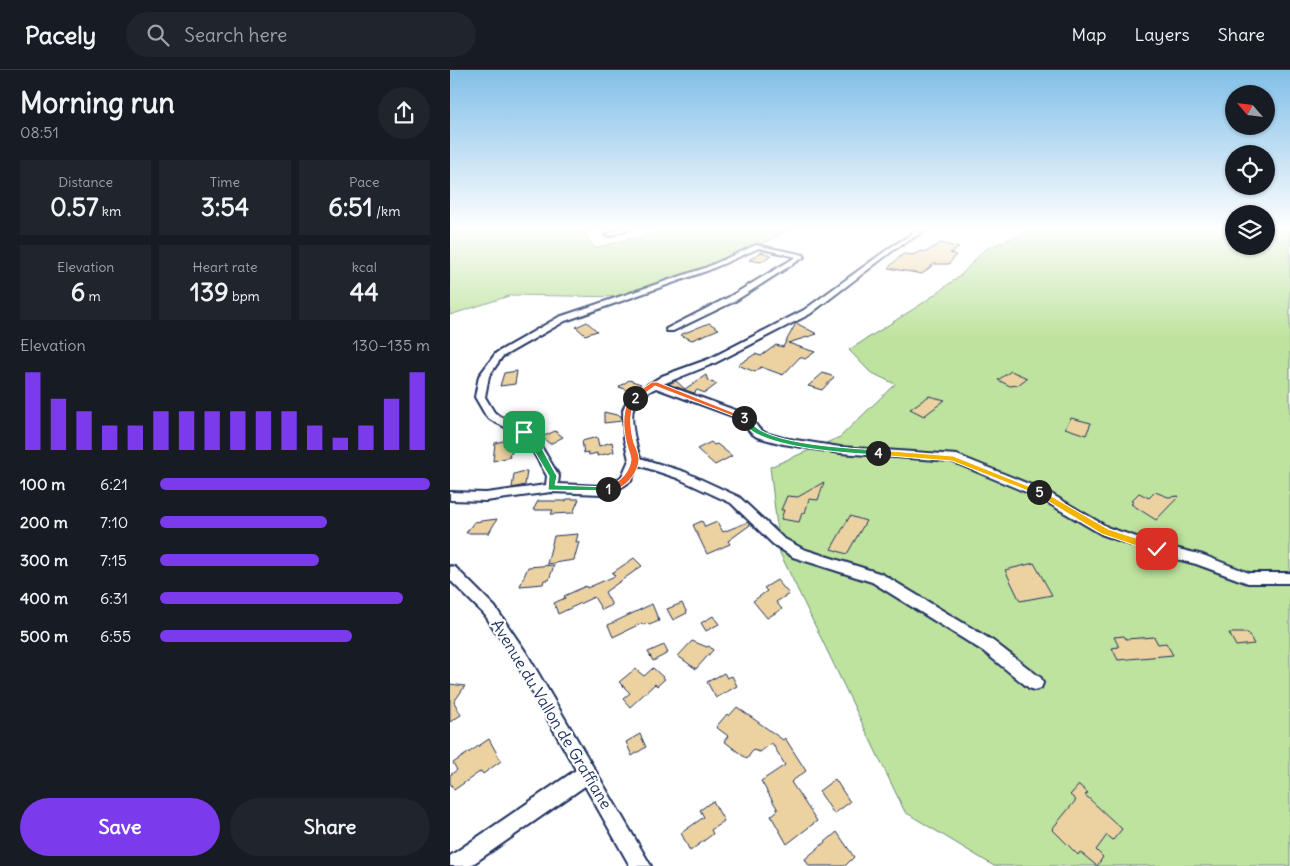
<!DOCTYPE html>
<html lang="en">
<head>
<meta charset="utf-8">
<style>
  :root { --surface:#171b24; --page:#20242c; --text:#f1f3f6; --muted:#9ea1a6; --line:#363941; --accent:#7c3aed }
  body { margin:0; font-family:Delius,sans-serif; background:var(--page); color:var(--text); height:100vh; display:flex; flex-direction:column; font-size:19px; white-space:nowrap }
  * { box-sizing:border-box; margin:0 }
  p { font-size:16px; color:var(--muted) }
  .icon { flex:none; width:28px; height:28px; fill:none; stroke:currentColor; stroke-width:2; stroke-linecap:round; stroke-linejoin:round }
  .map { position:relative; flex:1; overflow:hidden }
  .side { display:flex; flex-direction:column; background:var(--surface); width:450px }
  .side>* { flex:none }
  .needle { width:32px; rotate:298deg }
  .controls { position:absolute; left:775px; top:15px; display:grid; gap:10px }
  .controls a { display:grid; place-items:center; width:50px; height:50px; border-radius:50%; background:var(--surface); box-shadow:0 1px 4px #0004; font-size:25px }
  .pin { position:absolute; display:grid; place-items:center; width:42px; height:42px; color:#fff; margin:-21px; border-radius:10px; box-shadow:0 2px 8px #0006 }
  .km { position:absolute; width:25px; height:25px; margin:-12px; border-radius:50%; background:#222; color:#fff; font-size:14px; line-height:25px; text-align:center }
  .round { display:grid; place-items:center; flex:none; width:52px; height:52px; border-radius:26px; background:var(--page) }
  .summary { display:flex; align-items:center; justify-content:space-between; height:85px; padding:0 20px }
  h1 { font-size:28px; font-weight:700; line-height:38px }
  .stats { display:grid; grid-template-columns:repeat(3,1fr); gap:8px; height:85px; padding:5px 20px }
  .stats div { display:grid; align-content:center; border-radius:0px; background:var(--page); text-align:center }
  .stats b { font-size:25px; font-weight:700 }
  .stats small { font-size:14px; font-weight:400 }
  .stats p { font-size:14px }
  .chart { height:140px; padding:10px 20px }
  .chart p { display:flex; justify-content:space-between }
  .chart svg { width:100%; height:90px; margin-top:5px; stroke:var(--accent); stroke-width:6 }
  .button { display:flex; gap:10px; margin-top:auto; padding:10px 20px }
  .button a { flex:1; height:58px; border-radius:30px; background:var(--accent); color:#fff; font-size:20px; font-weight:700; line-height:58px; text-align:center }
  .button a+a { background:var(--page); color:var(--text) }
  ul { padding:0 20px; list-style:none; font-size:16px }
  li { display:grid; grid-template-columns:80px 60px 1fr; align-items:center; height:38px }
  li i { height:12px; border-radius:6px; background:var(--accent) }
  header { display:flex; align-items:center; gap:30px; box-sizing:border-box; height:70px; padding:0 25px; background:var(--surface); border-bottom:1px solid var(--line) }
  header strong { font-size:24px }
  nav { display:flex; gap:28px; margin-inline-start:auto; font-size:18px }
  .search { width:350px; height:45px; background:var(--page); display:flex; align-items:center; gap:12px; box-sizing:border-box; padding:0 18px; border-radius:28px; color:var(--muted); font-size:19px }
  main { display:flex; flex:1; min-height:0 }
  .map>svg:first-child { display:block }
</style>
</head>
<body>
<header>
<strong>Pacely</strong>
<div class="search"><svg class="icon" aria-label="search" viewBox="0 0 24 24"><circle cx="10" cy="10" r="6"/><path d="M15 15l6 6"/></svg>Search here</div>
<nav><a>Map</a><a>Layers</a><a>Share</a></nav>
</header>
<main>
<section class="side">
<div class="summary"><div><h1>Morning run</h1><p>08:51</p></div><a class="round"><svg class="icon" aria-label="share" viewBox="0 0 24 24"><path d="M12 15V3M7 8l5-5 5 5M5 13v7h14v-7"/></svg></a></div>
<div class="stats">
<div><p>Distance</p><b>0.57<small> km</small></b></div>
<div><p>Time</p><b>3:54</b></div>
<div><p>Pace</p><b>6:51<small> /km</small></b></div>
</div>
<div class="stats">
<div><p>Elevation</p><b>6<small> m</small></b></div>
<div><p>Heart rate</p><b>139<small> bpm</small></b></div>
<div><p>kcal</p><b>44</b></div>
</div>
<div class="chart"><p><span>Elevation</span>130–135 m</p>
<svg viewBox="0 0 160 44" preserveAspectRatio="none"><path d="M5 44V6M15 44V19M25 44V25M35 44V32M45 44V32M55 44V25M65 44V25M75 44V25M85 44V25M95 44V25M105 44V25M115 44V32M125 44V38M135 44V32M145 44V19M155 44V6"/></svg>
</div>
<ul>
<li><b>100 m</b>6:21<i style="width:100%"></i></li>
<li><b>200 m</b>7:10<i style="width:62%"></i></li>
<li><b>300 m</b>7:15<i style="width:59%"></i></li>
<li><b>400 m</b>6:31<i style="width:90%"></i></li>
<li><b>500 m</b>6:55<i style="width:71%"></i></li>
</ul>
<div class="button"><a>Save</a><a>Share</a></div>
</section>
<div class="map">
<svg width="840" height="796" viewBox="0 0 840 796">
  <rect width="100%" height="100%" fill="#fff"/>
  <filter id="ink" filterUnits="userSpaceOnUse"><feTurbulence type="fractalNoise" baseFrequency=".02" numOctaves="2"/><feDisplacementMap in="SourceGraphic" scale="10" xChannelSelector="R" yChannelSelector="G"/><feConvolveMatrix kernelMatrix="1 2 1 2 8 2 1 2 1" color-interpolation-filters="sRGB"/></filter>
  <g filter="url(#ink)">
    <g fill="#bee39e" stroke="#6c897e">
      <path d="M0,158H143L136,165L144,178L224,158H345L272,191L174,227L62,225L0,245Z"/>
      <path d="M584,158H784V176H816V158H840V796H544L455,742L330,483L320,397L390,367L445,314L420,302L399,280L473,233L511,205L534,180Z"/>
    </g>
    <g fill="#ecd2a1" stroke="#1b2f5e">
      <path d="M491,173L509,178L500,183L506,185L499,194H484L472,204L438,198L453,184L462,185L473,181L476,182Z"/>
      <path d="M311,182L321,185L311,192L299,190Z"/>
      <path d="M137,252L147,261L135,265L126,257Z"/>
      <path d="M259,253L269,259L242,270L230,265Z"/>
      <path d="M346,253L367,264L338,273L365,282L355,289L350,287L333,305L311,297L305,302L288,295L305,284L311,286L326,275L333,277Z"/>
      <path d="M67,301L65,314L50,316L54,303Z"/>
      <path d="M561,301L577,308L568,315L560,316L548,310Z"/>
      <path d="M373,303L384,307L372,320L358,316Z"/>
      <path d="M256,305L258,311L267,314L255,323L247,320L244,323L218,314L226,311L235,319Z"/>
      <path d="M179,310L191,314L181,321L169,317Z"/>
      <path d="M479,326L495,330L474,346L460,339Z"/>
      <path d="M154,342L171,346L172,351L154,353Z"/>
      <path d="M621,348L641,353L636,365L615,358Z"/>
      <path d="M105,361L113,367L100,374L92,367Z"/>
      <path d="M147,367L149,376L162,372L164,382L147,386V383L139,385L138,382L134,383L132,371Z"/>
      <path d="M61,369L62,383L59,384L60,387L43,391L45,373Z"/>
      <path d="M261,372L264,375L267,374L282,386L265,395L247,379Z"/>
      <path d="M75,401H77L75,415L62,418L64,404Z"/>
      <path d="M374,412L368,430L359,429L355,443H352L349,452L331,449L334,440H331L337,426L348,427Z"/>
      <path d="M705,422L718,427L729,426L706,450L681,434L684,432L681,431L689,423L699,428Z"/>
      <path d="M117,429H129L123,443L101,444L103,440H83L88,431H116Z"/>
      <path d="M400,446L416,451L397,484L381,479Z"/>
      <path d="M47,449L39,463H16L24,452Z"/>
      <path d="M252,451L255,457L267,452L273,462L298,452L300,455L278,471L280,474L257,484L243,455Z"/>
      <path d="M128,464L126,472H129L124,490L97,494L104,466Z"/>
      <path d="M184,488L192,496L155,522L162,535L152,540L144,527L108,544L104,533L115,528L114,526L136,516L137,518L165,506L162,503Z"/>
      <path d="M584,493L602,525L570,531L555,500Z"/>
      <path d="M104,495L99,510H94L93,514L70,516L78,497Z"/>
      <path d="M327,510L339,524L326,532L332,539L317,548L303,531L317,521L314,518Z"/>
      <path d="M232,533L237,543L223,550L217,539Z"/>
      <path d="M202,534L209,551L199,555L198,553L193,555L192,553L163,567L158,555Z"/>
      <path d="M263,546L269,554L256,561L251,553Z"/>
      <path d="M779,563H798L804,574L786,576Z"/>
      <path d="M674,566L676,569L704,567L708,574L716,573L723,585L668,590L662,578L669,577L664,567Z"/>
      <path d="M242,571L257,577L259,576L263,580L246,599L228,586Z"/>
      <path d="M214,575L218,583L203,591L198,582Z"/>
      <path d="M203,598L215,609L207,616L205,614L180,637L173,629L180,623L169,612L185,599L194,606Z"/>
      <path d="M274,603L277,608L282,606L287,616L266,628L257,612Z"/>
      <path d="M0,614L15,616L4,632L11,645L0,652Z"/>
      <path d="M287,637L333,670L335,668L356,701L341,712L367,751L337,774L321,746L328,740L311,711L335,695L322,673L310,682L303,680L297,689L274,671L278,666L266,657L277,644L279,646Z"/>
      <path d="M190,664L196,677L182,686L176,672Z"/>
      <path d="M39,669L51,691L33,704L31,701L4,720L0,713V705L7,700L3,693Z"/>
      <path d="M385,709L400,732L384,744L369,721Z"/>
      <path d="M629,715L638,723L635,725L672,759L663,770L657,765L646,780L653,787L647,796L630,782L628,785L602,759L626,730L620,725Z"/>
      <path d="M263,731L274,751L261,760L263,764L240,781L231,763L254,747L250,740Z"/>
      <path d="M387,762L404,787L395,796H359L355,789Z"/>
    </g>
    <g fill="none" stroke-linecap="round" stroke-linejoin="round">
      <defs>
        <g id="minor">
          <path d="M172,158H180L160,166L155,165Z"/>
          <path d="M472,158H479L445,179L360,244L265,293L213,314L293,343L300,347L309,359L315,363L333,368L390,377L507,385L596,421L659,458L708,474L753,485L799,503H840V513H798L746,494L707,484L651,464L588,427L501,391L390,383L333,374L307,367L301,363L292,351L285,347L206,318C198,322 188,327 184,336C179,348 186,375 190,388L235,402L289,427L333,468L353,479L432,504L543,571L591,608L593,613L591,618L585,620L579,618L533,581L422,512L343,487L323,474L281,433L227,408L188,395L181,411L164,422L152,424L101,422L36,431L0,430V422L36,423L96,415L97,406L75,367L41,350L36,346L25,327L29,306L46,283L109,247L255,198L306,175L354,185V187L285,231L223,261H217L216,259L279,227L346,187L309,178L259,200L115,251L52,287L39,306L35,327L44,342L49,346L83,363L109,406L108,414L152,416L161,415L172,406L179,390L174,368L173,340L177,331L186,322L212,306L259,289L354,240L441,177Z"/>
          <path d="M0,496L5,497L45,537L77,584L201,796H180L135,716L20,796H0V786L126,700L67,594L35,545L0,510Z"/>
        </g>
      </defs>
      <use href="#minor" stroke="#1b2f5e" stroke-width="4"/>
      <use href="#minor" fill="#fff" fill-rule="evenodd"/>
    </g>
  </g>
  <linearGradient id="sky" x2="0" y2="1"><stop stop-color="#81bfe8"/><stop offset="0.59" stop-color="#fff"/><stop offset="1" stop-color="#fff" stop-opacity="0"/></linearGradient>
  <rect width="840" height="269" fill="url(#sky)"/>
  <path fill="#22a559" stroke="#fff" d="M71,360C85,359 100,395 107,406L105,415L158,417H161V421L98,420L99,406L76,367L70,362Z"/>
  <path fill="#f0652b" stroke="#fff" d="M182,326L188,328C178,340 180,358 184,373C186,378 189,384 189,389C189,404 171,424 155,421V417C168,414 179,404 181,390C181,386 178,379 177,375C173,359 171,339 182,326Z"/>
  <path fill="#f0652b" stroke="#fff" d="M202,312H207L297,348L291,349L205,316L187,329H182V326Z"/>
  <path fill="#22a559" stroke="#fff" d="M291,346H296C300,351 304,357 310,360C337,375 397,378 428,380L432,383L428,385C395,383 334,379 305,363C299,360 295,354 291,349Z"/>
  <path fill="#f5b400" stroke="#fff" d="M428,380L503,386L593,422L589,425L586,424L502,391L426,385V381Z"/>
  <path fill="#f5b400" stroke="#fff" d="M589,419L658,459L710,476L712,479L707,483L652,464L586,424L584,422Z"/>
  <g text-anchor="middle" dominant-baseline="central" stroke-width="4.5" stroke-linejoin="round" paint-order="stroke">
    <g font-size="16" fill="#1b2f5e" stroke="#fff">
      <text transform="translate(102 644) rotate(59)">Avenue du Vallon de Graffiane</text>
    </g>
  </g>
</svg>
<div class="controls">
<a><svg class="needle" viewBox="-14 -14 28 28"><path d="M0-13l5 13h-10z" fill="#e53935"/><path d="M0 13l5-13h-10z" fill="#9ea1a6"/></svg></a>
<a><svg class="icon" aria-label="locate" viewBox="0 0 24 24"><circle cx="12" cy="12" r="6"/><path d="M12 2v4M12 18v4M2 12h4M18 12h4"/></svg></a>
<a><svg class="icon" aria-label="layers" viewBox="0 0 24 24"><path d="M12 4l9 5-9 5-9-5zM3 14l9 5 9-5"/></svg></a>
</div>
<div class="pin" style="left:74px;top:362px;background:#1e9e55"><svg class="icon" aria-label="arrive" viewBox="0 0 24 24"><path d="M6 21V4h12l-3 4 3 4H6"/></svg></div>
<div class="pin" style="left:707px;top:479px;background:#d93025"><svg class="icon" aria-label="check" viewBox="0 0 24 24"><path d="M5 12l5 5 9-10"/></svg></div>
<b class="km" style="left:158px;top:419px">1</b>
<b class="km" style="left:185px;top:328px">2</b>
<b class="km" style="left:294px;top:348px">3</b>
<b class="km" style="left:428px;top:383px">4</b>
<b class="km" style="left:589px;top:422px">5</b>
</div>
</main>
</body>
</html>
